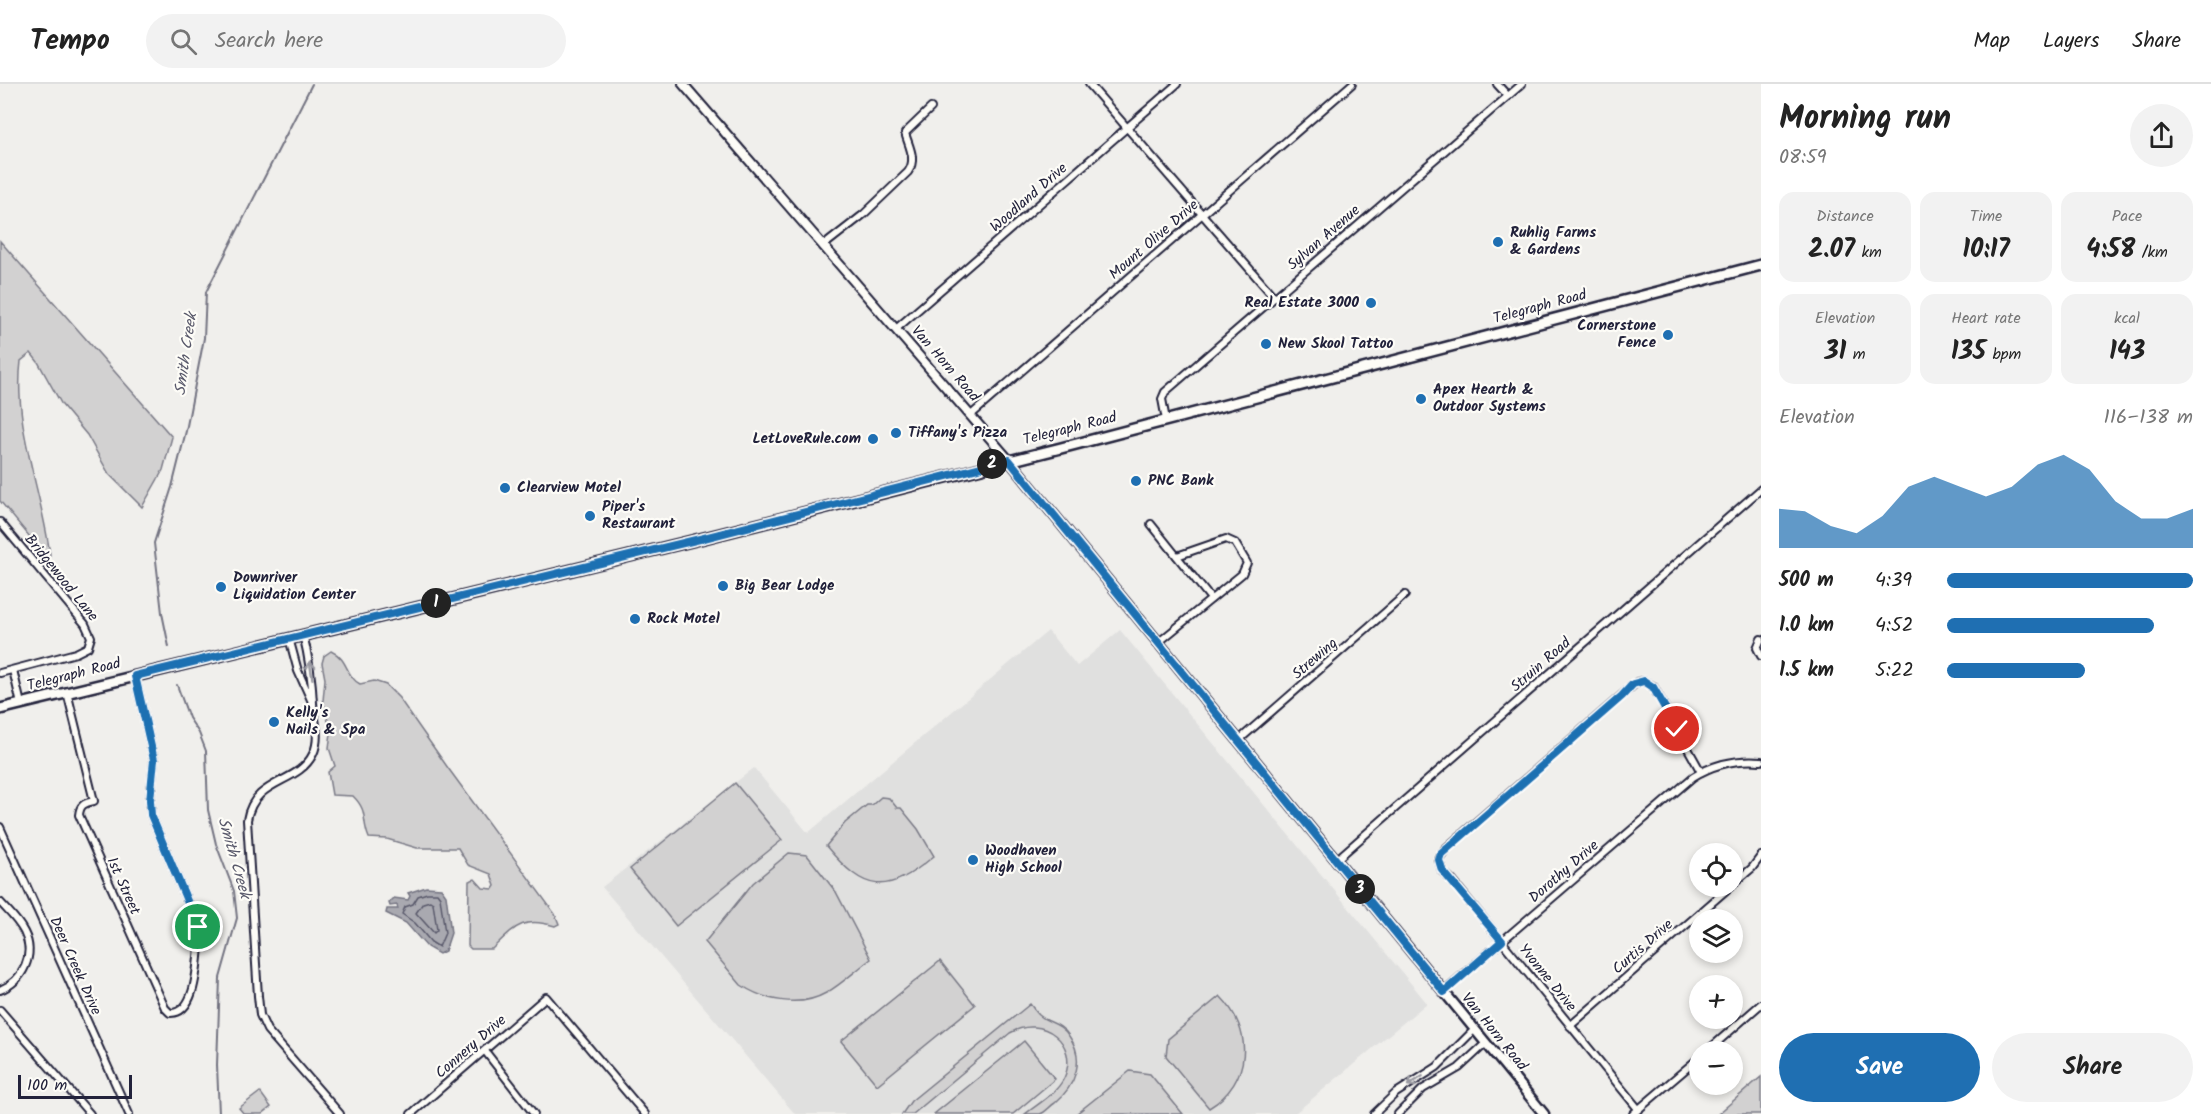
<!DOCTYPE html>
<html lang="en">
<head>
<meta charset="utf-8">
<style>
  :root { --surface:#fff; --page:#f2f2f2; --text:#222; --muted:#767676; --line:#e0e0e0; --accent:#1f6fb2 }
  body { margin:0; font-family:Kalam,sans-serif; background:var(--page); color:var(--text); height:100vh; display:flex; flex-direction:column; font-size:22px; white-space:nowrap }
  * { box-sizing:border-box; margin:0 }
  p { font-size:20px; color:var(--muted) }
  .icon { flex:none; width:33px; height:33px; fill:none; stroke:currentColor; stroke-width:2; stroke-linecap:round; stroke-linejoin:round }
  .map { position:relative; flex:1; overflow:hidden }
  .panel { display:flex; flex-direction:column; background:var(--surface); width:450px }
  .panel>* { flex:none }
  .tools { position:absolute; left:1689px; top:759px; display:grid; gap:12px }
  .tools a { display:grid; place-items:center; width:54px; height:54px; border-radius:50%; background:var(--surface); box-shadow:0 3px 9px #0003; font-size:30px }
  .scale { position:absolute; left:18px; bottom:15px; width:114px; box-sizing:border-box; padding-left:6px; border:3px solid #22223b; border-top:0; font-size:16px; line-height:21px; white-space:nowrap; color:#22223b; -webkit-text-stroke:4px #fdfcf7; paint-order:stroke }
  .pin { position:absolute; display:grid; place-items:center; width:51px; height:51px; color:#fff; margin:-26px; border:3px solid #fff; border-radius:50%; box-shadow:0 2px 6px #0007 }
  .km { position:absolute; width:30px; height:30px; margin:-15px; border-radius:50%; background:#222; color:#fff; font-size:16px; line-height:30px; text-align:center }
  .round { display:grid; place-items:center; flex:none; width:63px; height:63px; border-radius:32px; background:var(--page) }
  .summary { display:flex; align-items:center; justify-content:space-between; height:102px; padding:0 18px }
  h1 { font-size:33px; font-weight:600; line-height:45px }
  .metrics { display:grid; grid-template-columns:repeat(3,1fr); gap:9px; height:102px; padding:6px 18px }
  .metrics div { display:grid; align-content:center; border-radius:15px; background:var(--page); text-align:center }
  .metrics b { font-size:26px; font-weight:600 }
  .metrics small { font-size:16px; font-weight:400 }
  .metrics p { font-size:16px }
  .chart { height:168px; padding:12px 18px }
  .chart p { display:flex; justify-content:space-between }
  .chart svg { width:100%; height:108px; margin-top:6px; fill:var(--accent); opacity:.7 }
  .cta { display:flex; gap:12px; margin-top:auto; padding:12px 18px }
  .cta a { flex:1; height:69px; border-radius:36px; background:var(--accent); color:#fff; font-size:24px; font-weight:600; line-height:69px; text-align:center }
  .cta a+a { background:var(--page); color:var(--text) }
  ul { padding:0 18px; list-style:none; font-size:20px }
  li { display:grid; grid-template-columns:96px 72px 1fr; align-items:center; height:45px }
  li i { height:15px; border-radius:8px; background:var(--accent) }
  header { display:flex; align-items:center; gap:36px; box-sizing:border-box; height:84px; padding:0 30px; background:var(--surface); border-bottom:2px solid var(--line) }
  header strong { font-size:28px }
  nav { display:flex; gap:33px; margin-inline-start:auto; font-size:21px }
  .search { width:420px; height:54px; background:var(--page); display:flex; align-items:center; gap:15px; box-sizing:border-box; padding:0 21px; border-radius:33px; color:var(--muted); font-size:22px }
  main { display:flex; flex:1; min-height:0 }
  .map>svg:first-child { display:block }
</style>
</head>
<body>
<header>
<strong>Tempo</strong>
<div class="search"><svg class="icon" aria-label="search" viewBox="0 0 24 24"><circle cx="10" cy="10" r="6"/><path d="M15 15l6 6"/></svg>Search here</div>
<nav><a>Map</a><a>Layers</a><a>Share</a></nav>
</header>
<main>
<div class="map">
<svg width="1761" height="1030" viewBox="0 0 1761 1030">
  <rect width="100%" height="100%" fill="#f0efec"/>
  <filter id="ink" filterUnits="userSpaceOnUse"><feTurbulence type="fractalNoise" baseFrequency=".0167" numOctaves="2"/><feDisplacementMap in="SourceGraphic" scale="12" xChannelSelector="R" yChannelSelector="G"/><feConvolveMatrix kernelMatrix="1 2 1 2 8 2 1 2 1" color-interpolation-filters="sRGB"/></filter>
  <g filter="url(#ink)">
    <path fill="#e0e0df" d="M1120,546L1427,919L1294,1030H795L602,803L754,684L808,749L1048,547L1077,582Z"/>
    <g fill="#d2d1d1" stroke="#7a7a86" stroke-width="1.5">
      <path d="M0,157L172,353L163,386L142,423L109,390L87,351L62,321L38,278L31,269L21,277C13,342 42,407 50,471H45L0,417Z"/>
      <path d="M331,567C349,575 345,592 360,600L374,597L386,601L399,614L448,684L555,830L559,840L555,842C522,832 515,843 492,865H471L468,862L469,797L475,795L483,804L493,805L495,802L491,790L468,781L458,764H417L387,755L369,754C361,735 369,728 353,712L332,711L328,688L335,682L329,664L331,649L323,617L325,595L322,579L324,572Z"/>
      <path d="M735,699L782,756L676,842L630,785Z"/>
      <path d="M881,713L889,714L897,724H901L918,745L934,772C886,812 865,809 826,762L845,739L867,721H872Z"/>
      <path d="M789,769L807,771L836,808L871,875C856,886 842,900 826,909C800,924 765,917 741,901L705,858L753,799Z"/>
      <path d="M940,877L975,921L877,1001L841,957Z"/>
      <path d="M1220,912C1254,946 1252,998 1209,1024L1166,972L1168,955Z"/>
      <path d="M1030,920C1033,924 1036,928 1039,931C1049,940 1060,938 1069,952C1086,976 1075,1002 1055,1019C1050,1022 1045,1029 1040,1030C1036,1030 1030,1030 1025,1030C1038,1020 1057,1009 1064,994C1080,959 1042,930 1010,949L913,1030H902L911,1017Z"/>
      <path d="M1024,957L1055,995L1013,1030H934Z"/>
      <path d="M1130,987L1150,990L1183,1030H1076Z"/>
      <path d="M1761,993V1030H1718Z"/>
      <path d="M260,1008L271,1023L262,1030H244L239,1024Z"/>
    </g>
    <path fill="#a9a9b0" stroke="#737381" stroke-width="1.5" d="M426,803L441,804L446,811L451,849L445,867L439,870L427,863L406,839L386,829L387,825H398L397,821L390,822L389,819L394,814L408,816L410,812L408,809Z"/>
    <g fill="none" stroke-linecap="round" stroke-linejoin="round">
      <g stroke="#58586a" stroke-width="1.5">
        <path d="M427,809H437L440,813L445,849L439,863L431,858L415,839L402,830L405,823L413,820L418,812Z"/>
        <path d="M430,817L433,819L437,846L434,849L416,829L423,819Z"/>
      </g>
      <g stroke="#737381" stroke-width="2">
        <path d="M169,563L162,529L154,459L172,403L186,347L204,254L206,208L312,0"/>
        <path d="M177,601L189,634L199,649L206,667L208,726L216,760L234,807L237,834L220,894L217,981L219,1030"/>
      </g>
      <defs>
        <g id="minor">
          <path d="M1089,0L1274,213"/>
          <path d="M1497,0L1508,12"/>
          <path d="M823,162L864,130L908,88C917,75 909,63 905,49L931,24"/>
          <path d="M896,245L1177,0"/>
          <path d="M971,331L1352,0"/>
          <path d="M1166,336L1162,315L1165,308L1522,0"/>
          <path d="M0,438L85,540L91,553L88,563L76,569L0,589"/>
          <path d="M1151,440L1211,515"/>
          <path d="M303,550C309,574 312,596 313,619C314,636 321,653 313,670C298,701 254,694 247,736L258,912L260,931L267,946L340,1030"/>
          <path d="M289,554L298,587L312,618"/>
          <path d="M1761,555L1757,564L1761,572"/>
          <path d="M1159,558L1242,490L1247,479L1235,459L1226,455L1177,472"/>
          <path d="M13,586L21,620"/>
          <path d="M67,608L94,717C84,719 80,721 79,731L165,924L170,929C198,930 197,874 200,853L198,843L151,731L150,716L154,676L135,592"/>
          <path d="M1239,656L1405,511"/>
          <path d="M0,743L129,1030"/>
          <path d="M1336,776L1761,405"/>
          <path d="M1732,801L1752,784L1761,772"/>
          <path d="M0,818C8,827 18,836 24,848C36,871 23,897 0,906"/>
          <path d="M1444,907L1693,693C1714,680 1737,675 1761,677"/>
          <path d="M0,926L90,1030"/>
          <path d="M1570,942L1731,802"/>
          <path d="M485,967L534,1030"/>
          <path d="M1706,968L1761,920"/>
          <path d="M1639,1026L1452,796L1442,787L1439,776L1445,765L1637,598L1644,597L1653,602L1701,688"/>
          <path d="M411,1030L546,913L645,1030"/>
          <path d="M1374,1030L1396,1009L1437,983L1475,945"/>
          <path d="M1398,1030L1423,1005L1459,984L1486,959"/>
          <path d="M1633,1030L1700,973"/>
        </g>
        <path id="tertiary" d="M683,0L1009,376"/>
        <path id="secondary" d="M1009,376L1544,1030"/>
        <path id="primary" d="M0,625L704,454L1061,364L1761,181"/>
      </defs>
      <use href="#minor" stroke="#22223b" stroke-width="10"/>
      <use href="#tertiary" stroke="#22223b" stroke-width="12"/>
      <use href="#secondary" stroke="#22223b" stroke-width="13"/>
      <use href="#primary" stroke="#22223b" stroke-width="14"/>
      <use href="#minor" stroke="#fdfcf7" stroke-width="6"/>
      <use href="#tertiary" stroke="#fdfcf7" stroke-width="8"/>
      <use href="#secondary" stroke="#fdfcf7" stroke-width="8"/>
      <use href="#primary" stroke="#fdfcf7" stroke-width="9"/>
    </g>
    <defs><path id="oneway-shaft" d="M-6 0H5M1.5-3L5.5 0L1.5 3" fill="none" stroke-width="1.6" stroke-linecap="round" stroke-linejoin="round" transform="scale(1.5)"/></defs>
    <g stroke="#9a9aa2">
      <use href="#oneway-shaft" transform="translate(311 586) rotate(-99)"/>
      <use href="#oneway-shaft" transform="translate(1415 997) rotate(148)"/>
    </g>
  </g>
  <g fill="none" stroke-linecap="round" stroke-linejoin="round" filter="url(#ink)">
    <defs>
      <path id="route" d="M198,843L151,731L150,716L154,676L135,592L704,454L1009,376L1444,908L1502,857L1442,786L1439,776L1441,770L1622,612L1633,600L1644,597L1653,603L1677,645"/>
    </defs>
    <use href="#route" stroke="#fff" stroke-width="12"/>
    <use href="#route" stroke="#1f6fb2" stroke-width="8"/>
  </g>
  <g fill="#1f6fb2" stroke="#fdfcf7" stroke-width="2">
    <circle cx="1498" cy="158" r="6"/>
    <circle cx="1371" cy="219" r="6"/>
    <circle cx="1668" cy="251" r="6"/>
    <circle cx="1266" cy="260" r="6"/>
    <circle cx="1421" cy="315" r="6"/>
    <circle cx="896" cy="349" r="6"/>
    <circle cx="873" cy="355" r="6"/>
    <circle cx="1136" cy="397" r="6"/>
    <circle cx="505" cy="404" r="6"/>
    <circle cx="590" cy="432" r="6"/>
    <circle cx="723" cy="502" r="6"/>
    <circle cx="221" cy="503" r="6"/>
    <circle cx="635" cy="535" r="6"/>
    <circle cx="274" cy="638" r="6"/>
    <circle cx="973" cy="776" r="6"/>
  </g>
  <g text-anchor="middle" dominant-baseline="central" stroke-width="4.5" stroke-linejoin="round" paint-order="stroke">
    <g font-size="15" fill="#22223b" stroke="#fdfcf7">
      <text transform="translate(1029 114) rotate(-41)">Woodland Drive</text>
      <text transform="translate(1324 154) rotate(-41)">Sylvan Avenue</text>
      <text transform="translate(1154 156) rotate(-41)">Mount Olive Drive</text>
      <text transform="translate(1540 223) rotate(-15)">Telegraph Road</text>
      <text transform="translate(945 280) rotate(49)">Van Horn Road</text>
      <text transform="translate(1070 345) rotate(-14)">Telegraph Road</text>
      <text transform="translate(61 494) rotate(51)">Bridgewood Lane</text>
      <text transform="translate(1315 575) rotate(-41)">Strewing</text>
      <text transform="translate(1541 581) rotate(-41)">Struin Road</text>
      <text transform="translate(74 591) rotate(-14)">Telegraph Road</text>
      <text transform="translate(1564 788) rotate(-41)">Dorothy Drive</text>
      <text transform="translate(123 802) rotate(66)">1st Street</text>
      <text transform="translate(1643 863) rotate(-41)">Curtis Drive</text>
      <text transform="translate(75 882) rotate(66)">Deer Creek Drive</text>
      <text transform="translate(1547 894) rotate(51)">Yvonne Drive</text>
      <text transform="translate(1494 948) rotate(51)">Van Horn Road</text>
      <text transform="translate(471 963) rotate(-41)">Connery Drive</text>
    </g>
    <g font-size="15" font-weight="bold" fill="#22223b" stroke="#fdfcf7" text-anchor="start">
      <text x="1510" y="149">Ruhlig Farms<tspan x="1510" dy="17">&amp; Gardens</tspan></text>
      <text x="1359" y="219" text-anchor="end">Real Estate 3000</text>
      <text x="1656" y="242" text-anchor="end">Cornerstone<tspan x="1656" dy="17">Fence</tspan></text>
      <text x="1278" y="260">New Skool Tattoo</text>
      <text x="1433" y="306">Apex Hearth &amp;<tspan x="1433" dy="17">Outdoor Systems</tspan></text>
      <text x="908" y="349">Tiffany's Pizza</text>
      <text x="861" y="355" text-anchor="end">LetLoveRule.com</text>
      <text x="1148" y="397">PNC Bank</text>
      <text x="517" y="404">Clearview Motel</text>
      <text x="602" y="423">Piper's<tspan x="602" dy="17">Restaurant</tspan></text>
      <text x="233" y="494">Downriver<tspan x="233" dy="17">Liquidation Center</tspan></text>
      <text x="735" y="502">Big Bear Lodge</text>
      <text x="647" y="535">Rock Motel</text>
      <text x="286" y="629">Kelly's<tspan x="286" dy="17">Nails &amp; Spa</tspan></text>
      <text x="985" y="767">Woodhaven<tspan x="985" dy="17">High School</tspan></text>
    </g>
    <g font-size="16" font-style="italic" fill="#58586a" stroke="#fdfcf7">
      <text transform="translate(186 270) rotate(-82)">Smith Creek</text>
      <text transform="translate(234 774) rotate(74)">Smith Creek</text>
    </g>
  </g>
</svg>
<div class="tools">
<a><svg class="icon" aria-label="locate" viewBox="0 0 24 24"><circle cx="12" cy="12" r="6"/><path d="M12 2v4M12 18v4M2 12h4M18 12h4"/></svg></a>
<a><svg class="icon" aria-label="layers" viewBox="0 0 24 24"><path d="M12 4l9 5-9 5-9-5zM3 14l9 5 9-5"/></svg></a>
<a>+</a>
<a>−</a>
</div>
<div class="scale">100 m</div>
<div class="pin" style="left:198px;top:843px;background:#1e9e55"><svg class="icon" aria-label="arrive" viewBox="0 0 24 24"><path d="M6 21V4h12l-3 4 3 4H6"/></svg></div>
<div class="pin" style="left:1677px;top:645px;background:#d93025"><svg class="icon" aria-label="check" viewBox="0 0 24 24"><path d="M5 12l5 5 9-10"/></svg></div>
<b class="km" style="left:436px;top:519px">1</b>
<b class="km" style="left:992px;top:380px">2</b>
<b class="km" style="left:1360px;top:805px">3</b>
</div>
<section class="panel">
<div class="summary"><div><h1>Morning run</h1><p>08:59</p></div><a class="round"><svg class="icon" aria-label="share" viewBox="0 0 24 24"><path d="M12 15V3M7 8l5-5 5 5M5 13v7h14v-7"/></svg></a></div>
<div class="metrics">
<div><p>Distance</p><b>2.07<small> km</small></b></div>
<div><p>Time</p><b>10:17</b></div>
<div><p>Pace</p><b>4:58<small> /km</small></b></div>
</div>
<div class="metrics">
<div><p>Elevation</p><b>31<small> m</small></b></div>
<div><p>Heart rate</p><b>135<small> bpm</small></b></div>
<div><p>kcal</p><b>143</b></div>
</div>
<div class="chart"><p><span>Elevation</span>116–138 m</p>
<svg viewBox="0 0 160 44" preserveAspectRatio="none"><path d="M0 44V28L10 29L20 35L30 38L40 31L50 19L60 15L70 19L80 23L90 19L100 10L110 6L120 12L130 25L140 32L150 32L160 28V44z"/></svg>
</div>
<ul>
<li><b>500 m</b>4:39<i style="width:100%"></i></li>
<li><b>1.0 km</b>4:52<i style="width:84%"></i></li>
<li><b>1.5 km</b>5:22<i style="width:56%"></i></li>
</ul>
<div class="cta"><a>Save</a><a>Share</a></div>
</section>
</main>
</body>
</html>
